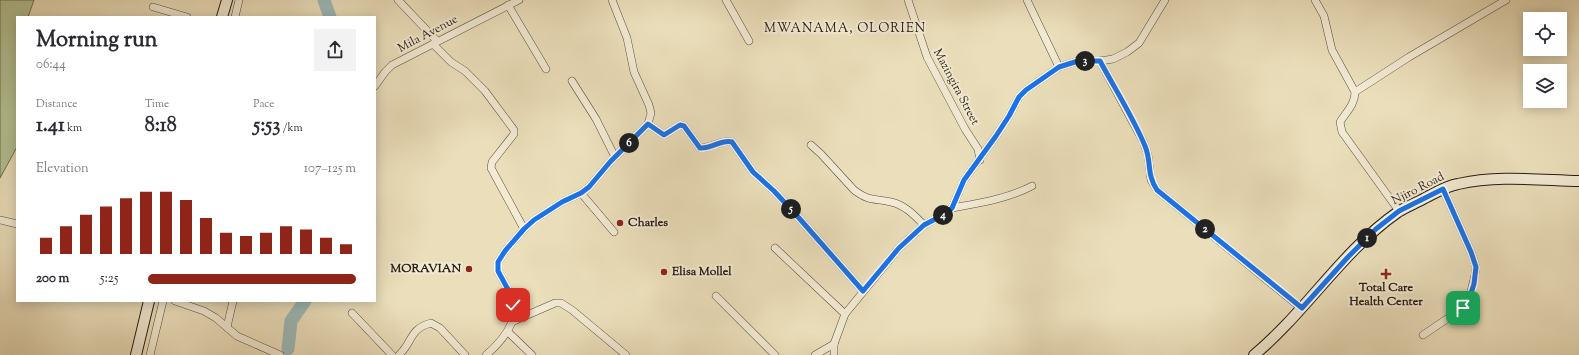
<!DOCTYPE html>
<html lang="en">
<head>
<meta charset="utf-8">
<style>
  :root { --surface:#fff; --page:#f2f2f3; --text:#2b2b33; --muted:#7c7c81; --accent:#8f2418 }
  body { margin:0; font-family:"Sorts Mill Goudy",serif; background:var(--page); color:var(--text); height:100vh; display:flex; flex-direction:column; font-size:15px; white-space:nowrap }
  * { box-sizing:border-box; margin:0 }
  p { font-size:13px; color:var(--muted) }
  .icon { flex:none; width:22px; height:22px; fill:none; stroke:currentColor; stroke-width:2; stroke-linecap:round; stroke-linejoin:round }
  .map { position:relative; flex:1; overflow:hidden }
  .panel { position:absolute; left:16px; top:16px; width:360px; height:286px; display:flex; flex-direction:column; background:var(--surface); border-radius:0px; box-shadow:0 2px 10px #0003 }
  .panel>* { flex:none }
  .controls { position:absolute; left:1523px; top:12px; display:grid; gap:8px }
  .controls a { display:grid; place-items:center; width:44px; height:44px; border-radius:0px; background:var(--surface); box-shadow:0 2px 10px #0003; font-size:20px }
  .pin { position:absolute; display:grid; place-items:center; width:34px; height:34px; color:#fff; margin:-17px; border-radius:8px; box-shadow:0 2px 6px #0006 }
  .km { position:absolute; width:20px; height:20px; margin:-10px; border-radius:50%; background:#222; color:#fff; font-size:11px; line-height:20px; text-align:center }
  .round { display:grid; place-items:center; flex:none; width:42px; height:42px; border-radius:0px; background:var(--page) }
  .head { display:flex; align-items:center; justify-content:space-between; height:68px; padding:0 20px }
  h1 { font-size:22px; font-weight:700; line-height:30px }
  .metrics { display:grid; grid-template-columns:repeat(3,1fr); gap:6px; height:68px; padding:4px 20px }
  .metrics div { display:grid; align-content:center }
  .metrics b { font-size:20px; font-weight:700 }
  .metrics small { font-size:11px; font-weight:400 }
  .metrics p { font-size:11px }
  .chart { height:112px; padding:8px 20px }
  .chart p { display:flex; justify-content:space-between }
  .chart svg { width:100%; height:72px; margin-top:4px; stroke:var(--accent); stroke-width:6 }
  ul { padding:0 20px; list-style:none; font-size:13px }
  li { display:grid; grid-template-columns:64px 48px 1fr; align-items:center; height:30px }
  li i { height:10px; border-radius:5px; background:var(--accent) }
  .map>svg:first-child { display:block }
</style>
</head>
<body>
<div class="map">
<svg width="1579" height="355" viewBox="0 0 1579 355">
  <rect width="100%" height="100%" fill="#ebdfbb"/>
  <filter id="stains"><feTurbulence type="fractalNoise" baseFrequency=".005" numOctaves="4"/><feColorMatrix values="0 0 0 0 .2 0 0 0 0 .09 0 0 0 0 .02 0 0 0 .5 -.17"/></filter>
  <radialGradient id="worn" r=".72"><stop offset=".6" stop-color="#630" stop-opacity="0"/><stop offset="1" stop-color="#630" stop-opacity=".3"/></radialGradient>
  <path fill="#b4c293" stroke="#6d6e52" d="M0,0H34L28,17H17V147L0,178Z"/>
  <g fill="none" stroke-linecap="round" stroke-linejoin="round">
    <g stroke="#9cbaba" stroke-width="13">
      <path d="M324,0L330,17"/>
      <path d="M288,349L291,321L305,301"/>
    </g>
    <defs>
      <g id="street">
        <path d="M398,0L437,41"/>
        <path d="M726,0L749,41"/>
        <path d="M908,0L927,57L965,129L978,149L980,160"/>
        <path d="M1027,0L1059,67"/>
        <path d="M1315,0L1324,16L1332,50L1355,92C1355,105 1346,112 1340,122L1342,132L1399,211"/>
        <path d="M508,5L546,69"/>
        <path d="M153,7L187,17"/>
        <path d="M235,17L239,0"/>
        <path d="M433,44L451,62L465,71L485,91L514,130V134L492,162L491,168L524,229"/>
        <path d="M1100,61L1143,141L1148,155L1151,180L1157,190L1301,308"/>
        <path d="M572,81L596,119L615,157"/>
        <path d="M375,86L385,72L392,65L519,0"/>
        <path d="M1355,92L1409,57L1506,0"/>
        <path d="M648,124L664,135L680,125L684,126L700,148C710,149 722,139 732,142L753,172L774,191L799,218L863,291"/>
        <path d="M811,145L821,154L854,190C870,202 874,198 891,202C905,205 915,216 924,225"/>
        <path d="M581,193L614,232"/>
        <path d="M952,208C980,203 1007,199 1032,186"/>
        <path d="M0,220L17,224"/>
        <path d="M775,248L845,314"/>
        <path d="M716,296L775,355"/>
        <path d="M175,301L204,311L216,318L237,336L280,355"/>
        <path d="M352,313L392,355"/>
        <path d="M516,320L555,303H561L572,310L626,355"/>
        <path d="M227,327L233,301"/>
        <path d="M508,332L532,355"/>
        <path d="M1423,335L1463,308L1470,295L1475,275L1476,267L1471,252L1443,189"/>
        <path d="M150,355L163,301"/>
        <path d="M399,355C413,342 409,329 431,323L440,328L465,355"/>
        <path d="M486,355C498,345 506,336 512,322L516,320L511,295L498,271V262L505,251L524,229L534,220L562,202L581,193L589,187L610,162L648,124L651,113L649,105L634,72L627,38L612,0"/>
        <path d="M815,355L834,344"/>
        <path d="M834,355V344L845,314L899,248L924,225L945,214L952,208L964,180L996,136L1009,116L1019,97L1026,90L1059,67L1078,61H1100L1113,59L1127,52L1139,43L1165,0"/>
      </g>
      <g id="secondary">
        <path d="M222,17L227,0"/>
        <path d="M136,355L149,301"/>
        <path d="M1254,355C1306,312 1342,251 1398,212C1406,207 1416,203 1425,198C1435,193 1446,186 1458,184C1498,175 1539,180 1579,181"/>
      </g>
    </defs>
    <use href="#street" stroke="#574c3c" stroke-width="8"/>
    <use href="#secondary" stroke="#261b12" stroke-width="12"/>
    <use href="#street" stroke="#f2ead3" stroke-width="7"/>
    <use href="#secondary" stroke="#f2ead3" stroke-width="10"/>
  </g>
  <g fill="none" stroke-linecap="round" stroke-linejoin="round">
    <defs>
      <path id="route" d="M513,305L511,295L498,271V262L505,251L524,229L534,220L562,202L581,193L589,187L610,162L648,124L664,135L680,125L684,126L700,148C711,149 722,139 732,142L753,172L774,191L799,218L863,291L899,248L924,225L945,214L952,208L964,180L996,136L1009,116L1019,97L1026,90L1059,67L1078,61H1100C1115,89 1133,117 1145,146C1152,163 1146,173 1157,190L1302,308L1348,257L1376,229L1399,211L1443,189L1471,252L1476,267L1474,284L1468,302L1463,308"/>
    </defs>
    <use href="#route" stroke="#fff" stroke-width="8"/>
    <use href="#route" stroke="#1a73e8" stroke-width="5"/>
  </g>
  <g fill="#8f2418" stroke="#f2ead3" stroke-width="1.5">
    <circle cx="620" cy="223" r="4"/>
    <circle cx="469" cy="269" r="4"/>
    <circle cx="664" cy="272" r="4"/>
    <path d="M1384 268h4v4h4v4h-4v4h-4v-4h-4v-4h4z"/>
  </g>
  <g text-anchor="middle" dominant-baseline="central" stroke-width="4" stroke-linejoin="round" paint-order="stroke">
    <g font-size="12" fill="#261b12" stroke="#f2ead3">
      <text transform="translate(428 34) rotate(-28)">Mila Avenue</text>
      <text transform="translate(956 87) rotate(62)">Mazingira Street</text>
      <text transform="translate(1418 189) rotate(-27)">Njiro Road</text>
    </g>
    <g font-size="12" font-weight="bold" fill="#261b12" stroke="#f2ead3" text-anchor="start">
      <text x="628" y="223">Charles</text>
      <text x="461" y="269" text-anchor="end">MORAVIAN</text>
      <text x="672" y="272">Elisa Mollel</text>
      <text x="1386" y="288" text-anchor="middle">Total Care<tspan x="1386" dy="14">Health Center</tspan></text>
    </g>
    <g font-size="13" letter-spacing="1" fill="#261b12" stroke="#f2ead3">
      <text x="845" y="29">MWANAMA, OLORIEN</text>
    </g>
  </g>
  <rect width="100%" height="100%" filter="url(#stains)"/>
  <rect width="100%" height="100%" fill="url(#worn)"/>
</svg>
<div class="controls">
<a><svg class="icon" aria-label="locate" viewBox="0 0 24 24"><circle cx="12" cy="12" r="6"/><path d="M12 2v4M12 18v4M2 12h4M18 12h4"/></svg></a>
<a><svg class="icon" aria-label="layers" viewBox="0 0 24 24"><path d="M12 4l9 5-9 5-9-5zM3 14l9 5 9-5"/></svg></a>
</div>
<div class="pin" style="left:1463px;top:308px;background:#1e9e55"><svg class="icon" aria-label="arrive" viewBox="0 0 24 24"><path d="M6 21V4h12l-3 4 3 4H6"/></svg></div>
<div class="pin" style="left:513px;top:305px;background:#d93025"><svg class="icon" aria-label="check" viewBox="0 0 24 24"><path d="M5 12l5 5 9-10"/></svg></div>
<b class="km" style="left:1367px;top:238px">1</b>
<b class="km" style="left:1205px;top:229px">2</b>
<b class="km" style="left:1085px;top:61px">3</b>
<b class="km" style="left:943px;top:215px">4</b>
<b class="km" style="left:791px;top:209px">5</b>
<b class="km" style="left:629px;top:143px">6</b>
<section class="panel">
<div class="head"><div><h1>Morning run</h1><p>06:44</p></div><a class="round"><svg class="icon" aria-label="share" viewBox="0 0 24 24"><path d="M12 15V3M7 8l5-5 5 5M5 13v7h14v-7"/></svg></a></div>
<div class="metrics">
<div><p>Distance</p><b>1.41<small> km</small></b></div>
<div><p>Time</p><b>8:18</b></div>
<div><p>Pace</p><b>5:53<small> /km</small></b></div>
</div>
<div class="chart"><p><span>Elevation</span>107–125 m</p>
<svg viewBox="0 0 160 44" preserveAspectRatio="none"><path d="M5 44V34M15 44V27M25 44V20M35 44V15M45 44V10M55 44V6M65 44V6M75 44V11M85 44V22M95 44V31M105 44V33M115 44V31M125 44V27M135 44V29M145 44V34M155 44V38"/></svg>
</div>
<ul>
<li><b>200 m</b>5:25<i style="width:100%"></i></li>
</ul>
</section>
</div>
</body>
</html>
